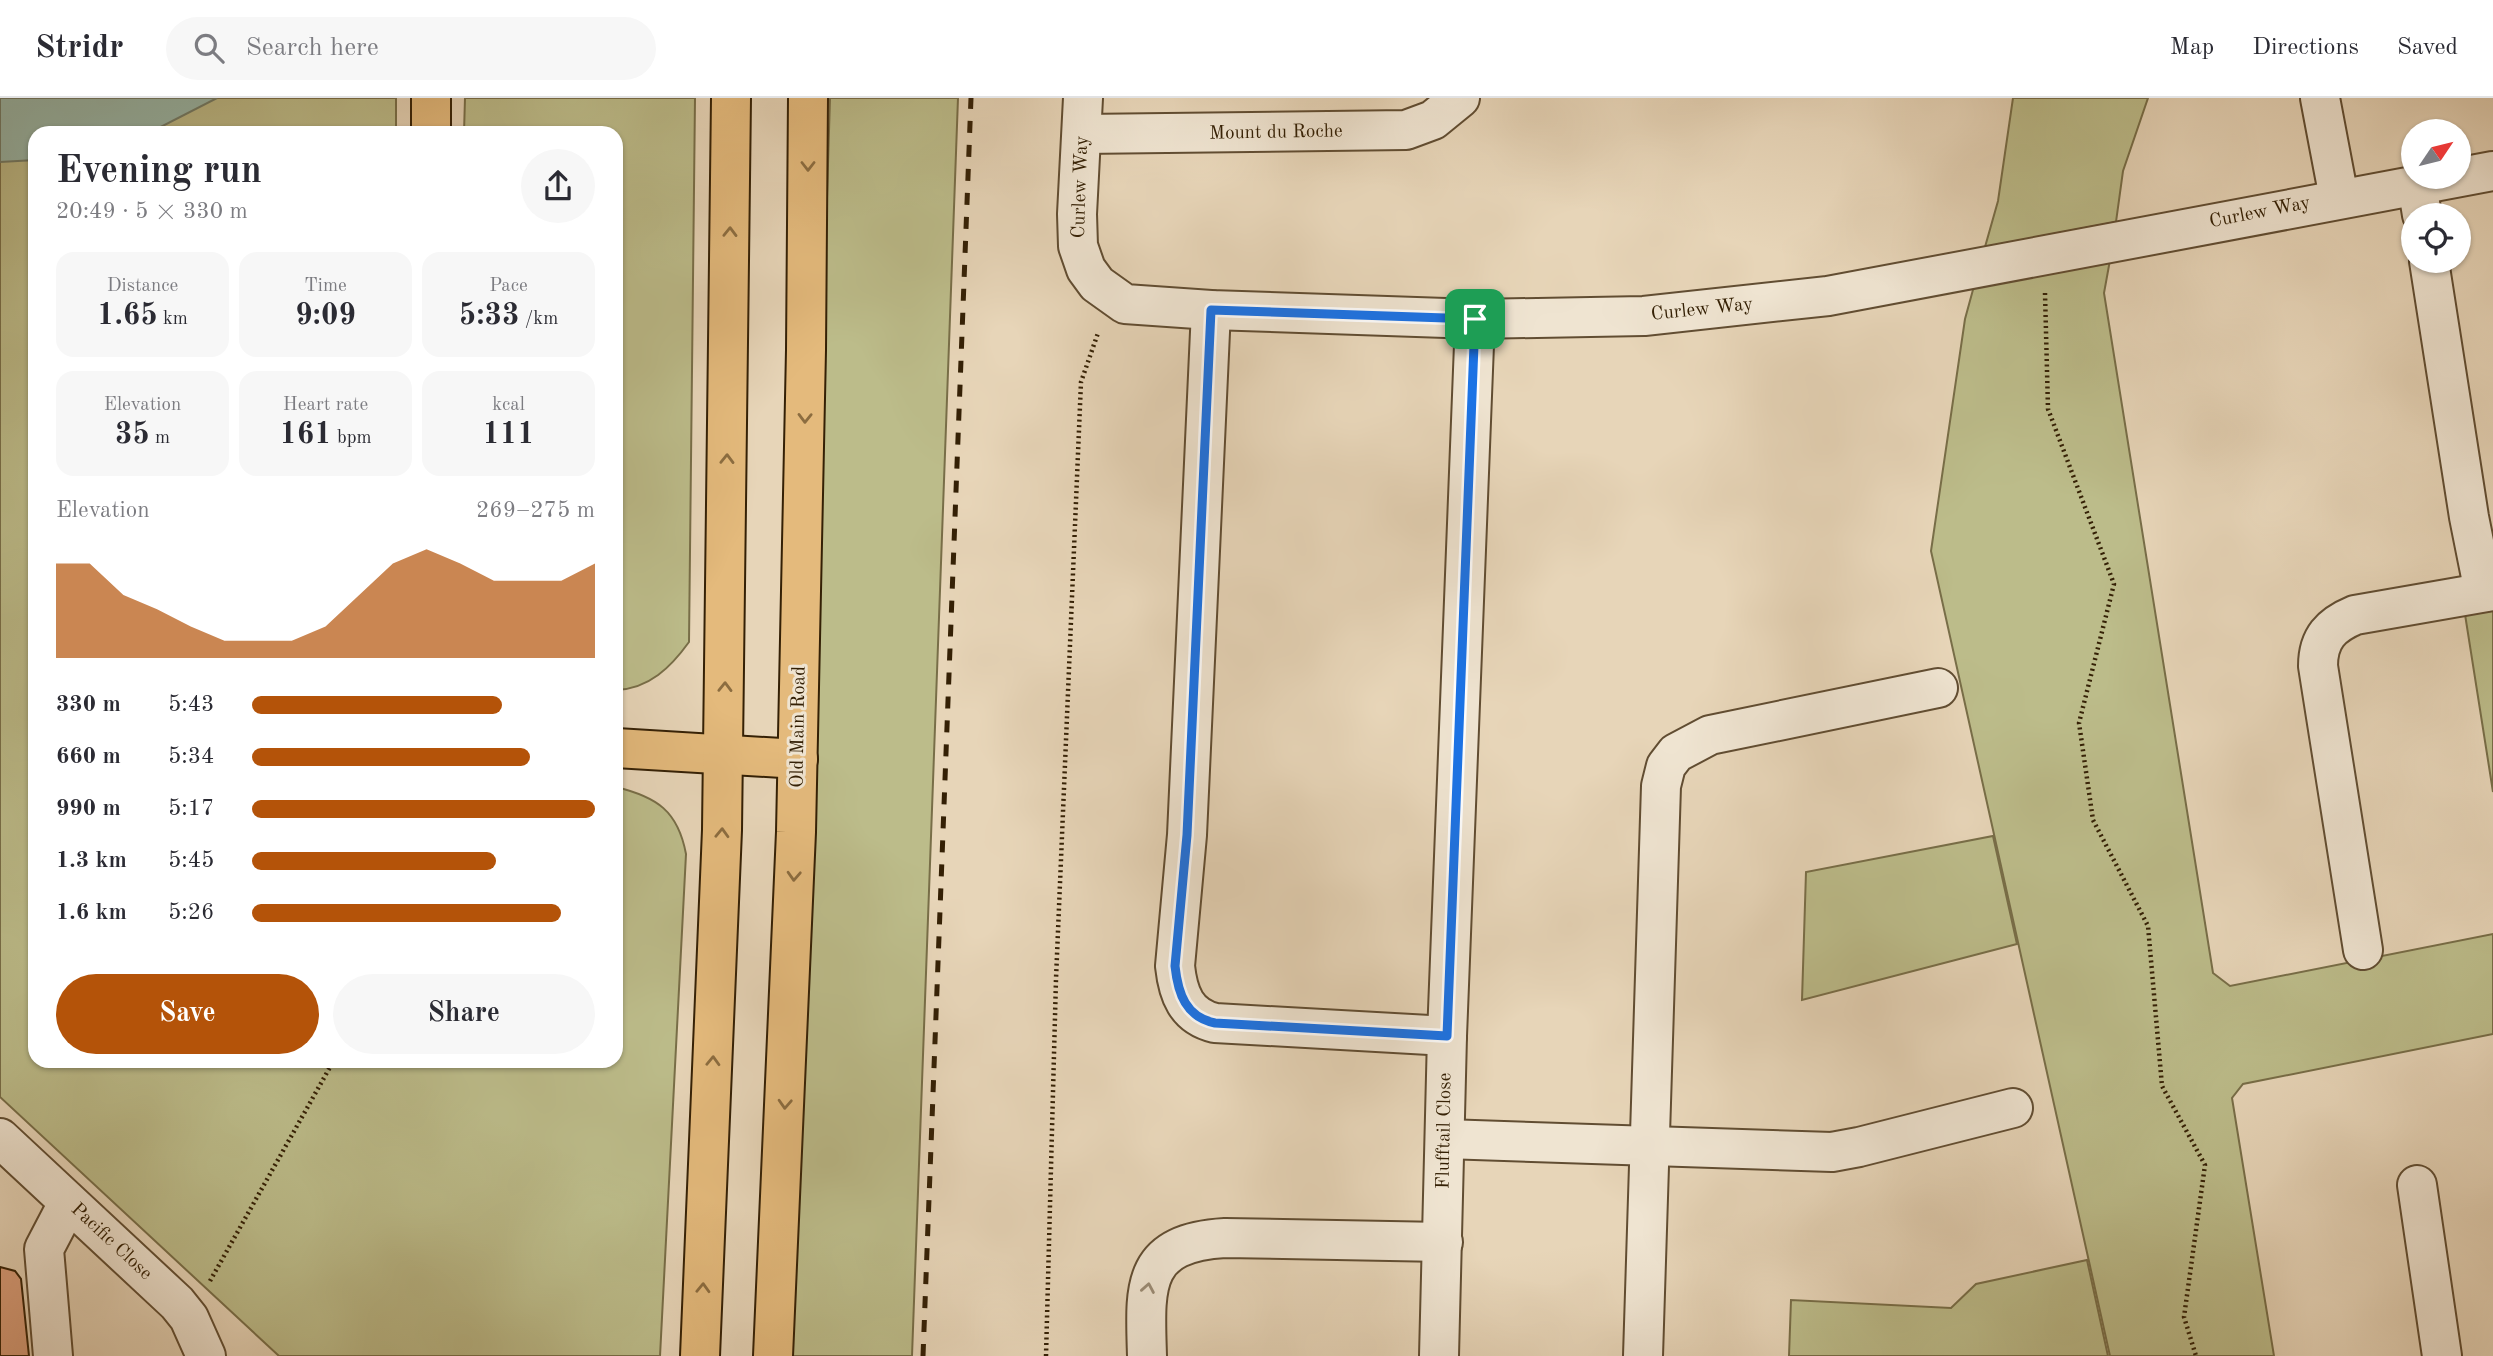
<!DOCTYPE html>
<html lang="en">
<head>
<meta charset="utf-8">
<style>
  :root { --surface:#fff; --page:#f7f7f7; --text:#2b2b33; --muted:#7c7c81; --line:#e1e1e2; --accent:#b45309 }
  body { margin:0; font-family:"Old Standard TT",serif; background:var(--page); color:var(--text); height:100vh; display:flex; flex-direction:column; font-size:26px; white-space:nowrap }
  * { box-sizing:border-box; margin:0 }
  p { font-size:23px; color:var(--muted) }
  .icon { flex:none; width:38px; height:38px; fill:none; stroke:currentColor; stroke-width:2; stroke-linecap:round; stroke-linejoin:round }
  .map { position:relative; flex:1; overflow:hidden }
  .panel { position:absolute; left:28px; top:28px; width:595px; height:942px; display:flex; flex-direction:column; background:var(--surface); border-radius:21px; box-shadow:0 2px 5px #0004 }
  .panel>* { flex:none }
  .needle { width:46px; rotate:55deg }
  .fabs { position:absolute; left:2401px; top:21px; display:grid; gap:14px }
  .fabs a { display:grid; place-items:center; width:70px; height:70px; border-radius:50%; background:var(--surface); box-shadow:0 2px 5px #0004; font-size:35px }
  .pin { position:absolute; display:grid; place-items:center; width:60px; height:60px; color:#fff; margin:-30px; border-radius:14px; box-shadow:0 4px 10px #0006 }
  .round { display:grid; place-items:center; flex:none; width:74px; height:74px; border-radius:37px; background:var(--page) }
  .headline { display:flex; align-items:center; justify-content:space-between; height:119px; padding:0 28px }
  h1 { font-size:38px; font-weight:700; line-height:52px }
  .figures { display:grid; grid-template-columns:repeat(3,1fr); gap:10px; height:119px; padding:7px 28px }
  .figures div { display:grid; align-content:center; border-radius:18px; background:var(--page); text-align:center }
  .figures b { font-size:30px; font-weight:700 }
  .figures small { font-size:19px; font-weight:400 }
  .figures p { font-size:19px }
  .chart { height:196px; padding:14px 28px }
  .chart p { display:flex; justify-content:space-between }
  .chart svg { width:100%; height:126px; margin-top:7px; fill:var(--accent); opacity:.7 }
  .primary-button { display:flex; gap:14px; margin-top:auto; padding:14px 28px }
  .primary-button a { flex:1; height:80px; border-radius:42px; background:var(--accent); color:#fff; font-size:28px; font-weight:700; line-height:80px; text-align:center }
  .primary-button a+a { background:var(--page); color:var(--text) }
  ul { padding:0 28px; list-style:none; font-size:23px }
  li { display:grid; grid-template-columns:112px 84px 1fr; align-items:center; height:52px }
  li i { height:18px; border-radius:9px; background:var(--accent) }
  header { display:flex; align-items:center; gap:42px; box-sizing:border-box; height:98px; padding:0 35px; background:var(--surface); border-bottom:2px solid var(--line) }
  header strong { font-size:33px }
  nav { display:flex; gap:38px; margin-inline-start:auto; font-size:24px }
  .search { width:490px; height:63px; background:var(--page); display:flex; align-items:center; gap:18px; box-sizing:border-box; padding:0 24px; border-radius:38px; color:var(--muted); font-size:26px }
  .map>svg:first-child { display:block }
</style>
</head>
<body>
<header>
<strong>Stridr</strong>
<div class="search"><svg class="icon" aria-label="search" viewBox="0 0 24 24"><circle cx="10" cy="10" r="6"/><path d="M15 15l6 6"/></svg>Search here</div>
<nav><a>Map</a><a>Directions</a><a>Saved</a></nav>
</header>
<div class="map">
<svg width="2493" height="1258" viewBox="0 0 2493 1258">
  <rect width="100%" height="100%" fill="#e7d5b8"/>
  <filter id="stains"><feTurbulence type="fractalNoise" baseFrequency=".00286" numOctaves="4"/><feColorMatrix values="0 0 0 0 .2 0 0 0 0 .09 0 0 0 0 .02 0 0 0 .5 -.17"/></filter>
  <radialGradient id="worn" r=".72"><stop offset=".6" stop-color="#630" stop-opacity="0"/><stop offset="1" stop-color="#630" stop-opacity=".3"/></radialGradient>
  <g fill="#bcbc8a" stroke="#786e48" stroke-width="2">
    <path d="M0,0H396V35H35V962H616V689C657,699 678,713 686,756L660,1258H279L0,999Z"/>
    <path d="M465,0H695L689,544C671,569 649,591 616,592V35H464Z"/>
    <path d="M830,0H958L912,1258H792Z"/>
    <path d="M2013,0H2148L2123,73L2116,124L1985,149L1998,103Z"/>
    <path d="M2110,162L2104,195L2213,875L2230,888L2493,836V936L2243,986L2232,1000L2274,1258H2110L1931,453L1965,221L1974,188Z"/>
    <path d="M2493,505V694L2464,510Z"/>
    <path d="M1993,738L2017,846L1802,902L1806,774Z"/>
    <path d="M2087,1162L2108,1258H1789L1791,1202L1951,1210L1976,1186Z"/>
  </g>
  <path fill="#97b9ad" stroke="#6f7c6a" stroke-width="2" d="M0,0H217L149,35H35V62L0,64Z"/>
  <path fill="#dea17e" stroke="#342005" stroke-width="2" d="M0,1169L15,1173L21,1181L29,1258H0Z"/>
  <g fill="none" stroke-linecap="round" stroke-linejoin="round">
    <defs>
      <g id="minor">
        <path d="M1083,0L1077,116L1078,148L1086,171L1097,186L1125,206L1211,212L1475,221L1644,218L1828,198L2493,73"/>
        <path d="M2320,0L2339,100"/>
        <path d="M1082,36L1406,32L1433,22L1460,0"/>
        <path d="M2417,86L2422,117"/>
        <path d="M2429,163L2469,419L2484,494"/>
        <path d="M1211,212L1187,737L1175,868C1178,896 1186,918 1215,925L1447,938"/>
        <path d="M2363,852L2318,568C2318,540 2331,527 2355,517L2493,493"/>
        <path d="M0,1040L177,1205L189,1220L206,1258"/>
        <path d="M1445,1041L1832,1054L1859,1049L2013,1010"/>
        <path d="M2417,1087L2442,1258"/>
        <path d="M53,1258L44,1151L68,1105"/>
        <path d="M1147,1258C1145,1189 1140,1145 1225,1140L1443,1144"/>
        <path d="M1439,1258L1447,938L1475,221"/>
        <path d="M1643,1258L1661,688L1666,668L1676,655L1710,637L1938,590"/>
      </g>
      <g id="major">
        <path d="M431,35V0"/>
        <path d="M616,650L798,661"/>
        <path d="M700,1258L722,732L731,0"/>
        <path d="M773,1258L796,734L806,252L808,0"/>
      </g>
    </defs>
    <use href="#minor" stroke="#614d32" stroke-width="42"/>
    <use href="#major" stroke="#342005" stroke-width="42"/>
    <g stroke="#342005" stroke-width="4.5" stroke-dasharray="2 3.5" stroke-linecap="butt">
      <path d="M2045,195L2048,311L2114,486L2079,625L2093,722L2148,828L2162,988L2205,1067L2184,1219L2196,1258"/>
      <path d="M210,1183L334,962"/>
      <path d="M1046,1258L1056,881L1081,284L1098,235"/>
    </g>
    <use href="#minor" stroke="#efe4d1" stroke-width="38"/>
    <use href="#major" stroke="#e4ba7c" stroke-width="38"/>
    <path stroke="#342005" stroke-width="5" stroke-dasharray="12 12" stroke-linecap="butt" d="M923,1258L971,0"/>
  </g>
  <defs><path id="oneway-chevron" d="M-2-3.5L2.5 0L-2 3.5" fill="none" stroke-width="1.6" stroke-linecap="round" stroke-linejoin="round" transform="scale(1.75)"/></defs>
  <g stroke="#8c6d40">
    <use href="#oneway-chevron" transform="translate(808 68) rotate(90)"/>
    <use href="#oneway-chevron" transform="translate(730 134) rotate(-89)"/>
    <use href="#oneway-chevron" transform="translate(805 320) rotate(91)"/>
    <use href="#oneway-chevron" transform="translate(727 361) rotate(-89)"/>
    <use href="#oneway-chevron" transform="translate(725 589) rotate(-89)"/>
    <use href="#oneway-chevron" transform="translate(722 735) rotate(-88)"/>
    <use href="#oneway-chevron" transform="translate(794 778) rotate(93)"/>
    <use href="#oneway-chevron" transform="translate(713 963) rotate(-88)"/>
    <use href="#oneway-chevron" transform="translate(785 1006) rotate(93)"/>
    <use href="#oneway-chevron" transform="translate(703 1190) rotate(-88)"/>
  </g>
  <use stroke="#9b8c75" href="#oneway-chevron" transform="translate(1148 1190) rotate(-80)"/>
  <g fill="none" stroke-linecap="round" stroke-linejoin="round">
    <defs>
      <path id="route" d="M1211,212L1475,221L1447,938L1215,925C1186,919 1178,896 1175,868L1187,737Z"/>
    </defs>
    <use href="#route" stroke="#fff" stroke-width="14"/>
    <use href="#route" stroke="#1a73e8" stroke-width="9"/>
  </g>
  <g text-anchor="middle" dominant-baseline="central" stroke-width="6" stroke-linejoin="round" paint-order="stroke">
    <g font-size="19" fill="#342005" stroke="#efe4d1">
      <text transform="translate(1276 35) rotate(-1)">Mount du Roche</text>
      <text transform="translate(1081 89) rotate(-88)">Curlew Way</text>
      <text transform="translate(2260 115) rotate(-11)">Curlew Way</text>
      <text transform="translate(1702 212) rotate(-6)">Curlew Way</text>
      <text transform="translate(799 629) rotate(-89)">Old Main Road</text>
      <text transform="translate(1445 1033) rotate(-89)">Flufftail Close</text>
      <text transform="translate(111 1144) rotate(43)">Pacific Close</text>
    </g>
  </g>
  <rect width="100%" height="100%" filter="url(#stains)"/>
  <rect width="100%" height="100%" fill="url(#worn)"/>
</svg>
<div class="fabs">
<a><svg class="needle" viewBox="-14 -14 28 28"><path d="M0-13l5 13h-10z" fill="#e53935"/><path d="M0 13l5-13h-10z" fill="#7c7c81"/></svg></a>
<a><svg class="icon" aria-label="locate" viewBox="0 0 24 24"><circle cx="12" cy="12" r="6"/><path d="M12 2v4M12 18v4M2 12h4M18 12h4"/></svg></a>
</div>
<div class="pin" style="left:1475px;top:221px;background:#1e9e55"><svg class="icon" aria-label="arrive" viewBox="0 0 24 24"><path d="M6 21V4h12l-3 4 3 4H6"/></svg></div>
<section class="panel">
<div class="headline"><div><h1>Evening run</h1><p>20:49 · 5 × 330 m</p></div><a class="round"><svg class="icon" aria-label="share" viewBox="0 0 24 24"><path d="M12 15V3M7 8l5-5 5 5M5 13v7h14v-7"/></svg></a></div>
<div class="figures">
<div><p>Distance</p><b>1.65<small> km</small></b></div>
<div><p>Time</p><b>9:09</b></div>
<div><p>Pace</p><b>5:33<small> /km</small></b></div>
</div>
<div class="figures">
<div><p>Elevation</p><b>35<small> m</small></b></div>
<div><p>Heart rate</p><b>161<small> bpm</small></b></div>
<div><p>kcal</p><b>111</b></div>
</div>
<div class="chart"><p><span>Elevation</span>269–275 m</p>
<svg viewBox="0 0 160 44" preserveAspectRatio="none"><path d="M0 44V11L10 11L20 22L30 27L40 33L50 38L60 38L70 38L80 33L90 22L100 11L110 6L120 11L130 17L140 17L150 17L160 11V44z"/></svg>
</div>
<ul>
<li><b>330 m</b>5:43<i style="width:73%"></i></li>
<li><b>660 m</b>5:34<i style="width:81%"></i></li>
<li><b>990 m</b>5:17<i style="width:100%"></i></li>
<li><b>1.3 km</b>5:45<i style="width:71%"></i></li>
<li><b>1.6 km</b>5:26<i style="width:90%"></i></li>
</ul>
<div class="primary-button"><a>Save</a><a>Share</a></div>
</section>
</div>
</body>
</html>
